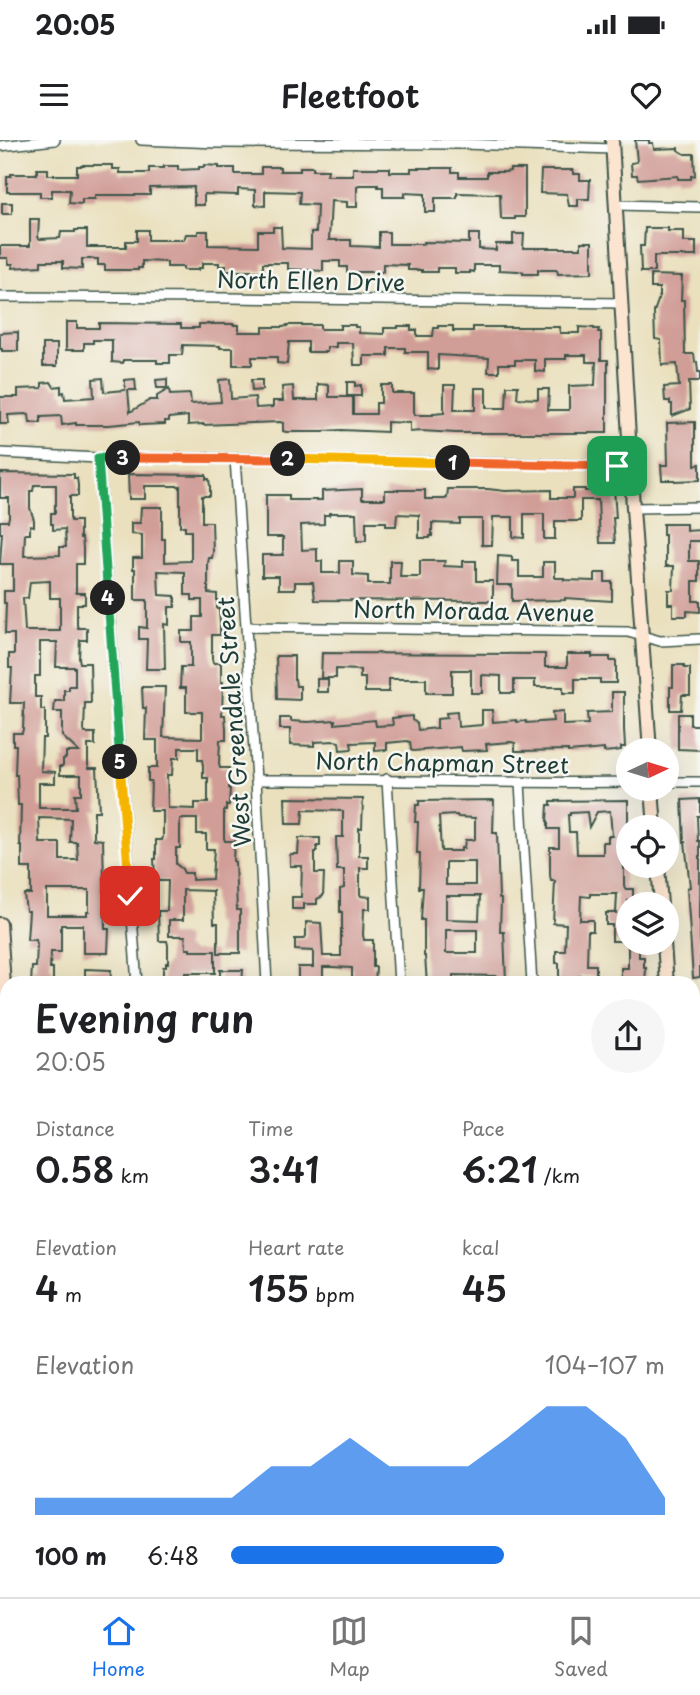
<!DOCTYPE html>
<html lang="en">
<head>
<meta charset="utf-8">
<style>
  :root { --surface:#fff; --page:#f6f6f6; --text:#202124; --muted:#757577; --line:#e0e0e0; --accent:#1a73e8 }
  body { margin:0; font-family:"Playpen Sans",sans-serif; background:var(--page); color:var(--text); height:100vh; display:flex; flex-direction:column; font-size:26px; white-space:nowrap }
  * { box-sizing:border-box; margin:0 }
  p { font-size:23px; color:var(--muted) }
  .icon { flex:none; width:38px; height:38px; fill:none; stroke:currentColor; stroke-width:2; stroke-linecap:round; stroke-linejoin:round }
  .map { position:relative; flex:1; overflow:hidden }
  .panel { position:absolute; left:0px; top:836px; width:700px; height:621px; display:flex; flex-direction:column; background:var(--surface); border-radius:21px 21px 0 0; box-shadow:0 7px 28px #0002 }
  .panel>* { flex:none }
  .needle { width:46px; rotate:86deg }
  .buttons { position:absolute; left:616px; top:598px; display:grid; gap:14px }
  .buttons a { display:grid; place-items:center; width:63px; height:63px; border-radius:50%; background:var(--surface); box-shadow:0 7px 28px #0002; font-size:35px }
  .pin { position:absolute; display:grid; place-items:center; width:60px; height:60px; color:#fff; margin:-30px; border-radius:14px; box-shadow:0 4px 10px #0006 }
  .km { position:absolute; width:35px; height:35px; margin:-18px; border-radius:50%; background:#222; color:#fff; font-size:19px; line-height:35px; text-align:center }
  .round { display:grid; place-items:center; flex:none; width:74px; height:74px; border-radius:37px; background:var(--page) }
  .overview { display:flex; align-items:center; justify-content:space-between; height:119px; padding:0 35px }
  h1 { font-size:38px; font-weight:600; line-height:52px }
  .stats { display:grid; grid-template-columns:repeat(3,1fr); gap:10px; height:119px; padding:7px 35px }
  .stats div { display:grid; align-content:center }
  .stats b { font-size:35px; font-weight:600 }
  .stats small { font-size:19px; font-weight:400 }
  .stats p { font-size:19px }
  .chart { height:196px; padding:14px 35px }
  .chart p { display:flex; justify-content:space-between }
  .chart svg { width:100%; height:126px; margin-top:7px; fill:var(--accent); opacity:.7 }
  ul { padding:0 35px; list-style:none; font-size:23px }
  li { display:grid; grid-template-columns:112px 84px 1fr; align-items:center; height:52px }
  li i { height:18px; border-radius:9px; background:var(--accent) }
  .status { display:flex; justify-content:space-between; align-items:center; height:49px; padding:0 35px; background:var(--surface); direction:ltr }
  .status svg { height:19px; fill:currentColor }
  header { display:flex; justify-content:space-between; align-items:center; height:91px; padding:0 35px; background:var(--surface); font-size:32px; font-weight:600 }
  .tabs { display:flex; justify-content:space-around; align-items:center; height:98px; border-top:2px solid var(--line); background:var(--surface); font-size:19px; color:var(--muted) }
  .tabs a { display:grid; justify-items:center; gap:4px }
  .tabs .current { color:var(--accent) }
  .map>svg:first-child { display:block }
</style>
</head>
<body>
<div class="status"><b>20:05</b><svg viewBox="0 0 49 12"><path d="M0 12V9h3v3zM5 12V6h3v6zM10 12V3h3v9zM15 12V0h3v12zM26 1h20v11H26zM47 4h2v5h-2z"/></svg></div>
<header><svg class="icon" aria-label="menu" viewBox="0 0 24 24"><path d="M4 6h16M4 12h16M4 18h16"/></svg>Fleetfoot<svg class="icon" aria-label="heart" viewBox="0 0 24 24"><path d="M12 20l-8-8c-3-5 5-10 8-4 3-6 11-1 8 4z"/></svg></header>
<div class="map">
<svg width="700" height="1457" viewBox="0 0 700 1457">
  <rect width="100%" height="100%" fill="#f6f6f2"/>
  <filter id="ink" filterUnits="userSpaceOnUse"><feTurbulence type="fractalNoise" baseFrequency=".0143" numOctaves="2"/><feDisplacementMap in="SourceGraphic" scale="14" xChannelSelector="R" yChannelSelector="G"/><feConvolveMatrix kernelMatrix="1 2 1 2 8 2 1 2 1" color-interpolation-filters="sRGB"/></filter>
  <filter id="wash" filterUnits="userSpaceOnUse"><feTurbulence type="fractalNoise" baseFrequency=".00686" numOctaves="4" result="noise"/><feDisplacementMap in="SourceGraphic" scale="28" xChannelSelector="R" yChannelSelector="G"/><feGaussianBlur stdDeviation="1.57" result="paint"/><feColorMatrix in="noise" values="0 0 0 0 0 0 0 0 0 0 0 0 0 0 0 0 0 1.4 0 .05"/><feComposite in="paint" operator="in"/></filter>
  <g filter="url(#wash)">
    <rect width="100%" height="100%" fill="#eae0bd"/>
    <g id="blocks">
      <g fill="#d19d97" fill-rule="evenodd">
        <path d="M635,0H649V3H653L654,9L678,8V10L685,14H694L695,36H691V39H678V36L638,39L637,35H632L631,23L637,22Z"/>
        <path d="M81,25H113V29H120V33H149V28H164V26H178V30L199,29V27H204V25L219,26V28H235V34H261V27H280V31H300V27H313V30H328L327,35H353V28H390V32H411V28H452V32H459V37H487V32H506L510,31V29H525V77H515V79H501L500,54L457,53V58H435V72H425V54L405,53V57H383V47H378V45H359L357,46V67H347V62L331,61L329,100H351V106L379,107V92H389V104H423V102L469,103V94H479V109L496,110V104H513V94H524L523,108H581V102H592V133L558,134L557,130H538V134H523V132L518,131L499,130V125H474V132L470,131V133H455V128H437V132H422V130H408V125L383,124V132H347V127H340V121H323V131L288,129V123H263V131H226V126H219V123H202V128H198V130H183V127H167V122L142,121V128H138V130H105V125H98V119H82V129L63,128V121H41V126L12,128L13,124H9L8,118H0V106H30V79H39L38,97L40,99L60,98L61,92H75V90H87V107H126V101H137V90H148V100H184L186,94H198V91H208V105L258,106V91H273V87H281L282,108L311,109V92H316L317,65L299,64L300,52L265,51V66L255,65V50L238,49V55L204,54V65H194V47L150,48V55H95V59H82V64L69,63L70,50H52V57H40V52H7V36H11V34H37V29H48V35H77V26H81Z"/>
        <path d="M541,30H573V34H580V40H590L589,59H578V66H569L567,54L540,53Z"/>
        <rect x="2" y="63" width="10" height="11"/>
        <path d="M645,88H668V91H684V102H696V116H654V132H641L640,106H644Z"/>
        <path d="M651,135L682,136L681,160H684L685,214H694L695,222H697L698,232H700V241H689L690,269L672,276V264H670V261H665L664,247L679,246L677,224L662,225L661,200L655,199L654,172L659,158V148H651Z"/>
        <path d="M66,182H77V188H99V183L181,184V188H199V184H234V185H239V192H263V187H283L287,186V185H320V189H340V185H355V187H359V193L384,194V188H398V186H411V190H417V196H433L434,188H438V186H453V191H473V187H560V193H579V187L594,188V189H599L598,192H601V220H608V232H607V293H456L421,291L410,292V283L387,282V292L341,290L324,291V292H286L283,291V283L280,282L203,285V284L188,285V276L169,278V281H165V284L140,285L139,282L109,285H76V283L62,285L61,276L41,277V283H30L29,275L26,274L8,275L9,284H0V257H18V249L42,248V243L51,242L54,247L61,246V253L64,252L65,259L94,257L93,239L103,238L104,252L125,250V240L135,239L136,250H128L130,272L150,260H157V256L169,249L170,255L190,254L191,264L221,262L219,240L230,239L231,259L255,257L256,268L273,267V261H283L282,247L293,246L294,260H318V244L329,245V257H353V274H376V263H381V245H392V253H414V275H433V274L444,273V245H455L454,270H475V248H486V268H506L507,246H518L517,258L538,259V249H549L548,270H569V246L595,245L596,222H586V215H566V219H545V232L535,231V220H515V224H499V232H488L489,218L438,215V230L428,229V212H405V208H388V216H364V225H354L353,203H336V207H327V212H308V202H289L287,224L277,223V217H252V225H233V208H220V206L183,205L182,215H170V223H157V220H123V223L112,222V200H93V203H84V210H66Z"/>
        <path d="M18,192V211H2V209H0V193Z"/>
        <rect x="43" y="204" width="14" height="22"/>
        <path d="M167,239V248H157L156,240Z"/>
        <path d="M251,240H262V250L252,251Z"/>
        <path d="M347,242H355V246L361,245V256H347Z"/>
        <path d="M695,282V325L700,324V340L675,341V340H662L661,325H668L667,283Z"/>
        <path d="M0,333L74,334V338H77L78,345V356H70V378L71,381H80V398H82L83,408V424H76V453H85V464H77V485L78,488H87V500H80L79,518L80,523H90L91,563H85L84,590L85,593H95V605H88V624L89,628H97L99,671H94V699L103,700L105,789H109L108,813H83V785H61V812H51L50,828H53V844H31L32,827H36L37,804L36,800H27L29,771H26L24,754H31V728H22V706H20L21,665H18L17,635H15L16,605H13V593H22L23,589L24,563H10L12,528H9V514H14V494H5L6,463H4V451H13V424H0L2,393H0V381H8L9,377V358H0ZM34,345H56V365H55V373H51V384H53V390L65,389L66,407H60V415L24,416L25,394H30V385L34,386V380L30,368V351H33ZM50,441V458H60V491H25L23,458H28L30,442ZM40,502H57L56,527H75V546H69V550H64V561H55L54,572H62V596L79,612H66V618L63,619V626H60V635H81V654H75L76,668H39V643H55V632L41,631L42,598H45V570H41V557H35V536H40ZM39,678L71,679L70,702H77L78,720H60V703H40ZM47,750H89V771H87V775H47Z"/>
        <path d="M128,334L206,335V339H209L210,346V356H202V382H212L213,412L212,418H209L208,423V453L217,454V469H219L220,483V495H212V519L213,523H221V542H223L222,575H225L226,589V600H220L219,624L220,628H229V649H230L229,665H226V670H224V698L225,701H234L233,721L235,722L237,770H240V813H218V783H214L213,751L183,750V780H169V796H185L186,809H190V811H215V833H185V844H163V827H166V823H168V805L167,801H159L158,771H167L168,741H158V736H155L154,719H156V700H162L163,697V671H150L151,641H148V628H157V600H145L146,568H143L142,547H165L163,597L202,598V572H186V548H180L181,527H191V502H181V491H194V477H202V460H192V455H185V432L158,431L159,455L175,456V467H169V485L164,484L165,529H146L147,499H139V487L147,488V460H135V429H133V418H142V395L131,394V383H140L141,367H162V399H165V422L191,421V391H185V386H180V346H145V359H129ZM179,608H198V620H202L203,626V638H208V663H195V669L168,668L167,635H172L173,618H179ZM180,679H197V694H206V709H214L212,739L192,740V733H184L182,729L176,724V708H180Z"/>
        <path d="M362,349V359H385V350H425V359H445L447,358L448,349H488L505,351L551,350V358H573V349H585V351L614,349L616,378H613L615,403H600L598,360H581V381H555V399H544V374H524V398L513,397V377H493L492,405H482V379H460V384L432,383V396H430V398H419V375L397,374L396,386H386V382H366V401H357L356,373H329V375H324V384L301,385L302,410L317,409V421H322V433H340V421H353V435L368,436V444H390V421H401L400,437H420V421H445L444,426L463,427V421H476V441H493V461L315,460L313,442H295V449H279V436H262V415H283V397H266V355H289V360H322V351Z"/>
        <path d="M663,384H686V391L700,390V401H689V421H699V441H693V461H700V472L687,471V476H673V464H668V450H673L674,426H666V411H665V395H663Z"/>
        <path d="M498,416L512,417V421H519V437H543V422H555V438H564V440L595,441V433H605V442H612V461L565,458V460L512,461V445H497Z"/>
        <path d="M322,513L545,514V527H567V514H592V517H610V521H616V543H600V539H575V553H563V547H535V540H514V553H501V536L482,535V553H471V530H452V553H426V539H389V552H365V538H360V530L336,529V538H321Z"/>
        <path d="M276,516H294V539H295L296,546H300V560L277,559Z"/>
        <path d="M673,525H684V528H690V555H682L681,570H670V547H673Z"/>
        <rect x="317" y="539" width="11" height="13"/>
        <path d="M612,552H624V589L625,607H621V610L614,611L604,612V609L568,612V610L519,611H515V603L511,602L486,604L487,610L462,611L461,607L413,611L411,610L410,602L407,601L387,603V610L375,611V602L351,603L352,609L340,610L339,602L335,601L314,602V606L290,605V589H280V578H291V581L308,582L335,580V584L375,580L376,586L393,585L392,578L412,576V580L417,583L418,590L437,588V579L447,578L446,573L457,572L458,587L482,585V570H492L493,582L517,580V582L526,581V583L553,581L552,573L563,572V585L588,584L587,573L612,572Z"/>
        <path d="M678,574H690V585H700V610L678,609Z"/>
        <path d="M285,658L363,659L362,688H359V716H368V728H360V754L361,756L370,757V769H364L363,795L364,800H373V827H376L375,844H352V828L332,827H323V844H298V827H313V811L295,810V799H304L306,796V782L321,783L323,816H341V789H342V772H340V749L344,748V730H337L336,697H343V671L303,670L302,684H286Z"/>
        <path d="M700,659V676H697L698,701H700V837L693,838L687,748L690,747L685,702H684L682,660Z"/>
        <path d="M494,660L493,693H497L499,758L501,759L500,792H504L506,842L481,844L495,836L453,835V844H427L425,816H424V780H421L423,748H419L420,713H417L418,682H415L416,665H419V661ZM457,675L458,677L475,678V700H465L464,708H461V711H441L439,676ZM446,722H475V745H446ZM446,756H480L479,780L446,779ZM446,790H477V813H446Z"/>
        <path d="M628,660V721H624V745L625,749H633V762L628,761V801H612V785H606V773H616L617,754H590V757L581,756L580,780H593V791H588L587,825H596V836H580V844H559V823H556V811H565L566,784L553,783L555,741H551L550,735V707H559V689H548V681H547L548,665H551V661ZM610,671L612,696H608V702H603V714H577L576,692H569L568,675H570V673L587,672L589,687L597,672Z"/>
        <path d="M299,698H320V706H317V712H315V733H324L323,756L317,759V764H304V769H292V757H301L302,726H290V714H298Z"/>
        <path d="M628,807H639V817H644V828H646L645,844H621V828H628Z"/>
        <path d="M85,829L111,830L110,844H85Z"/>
        <path d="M220,830H243L242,844H220Z"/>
      </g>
    </g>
  </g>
  <g filter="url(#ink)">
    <use href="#blocks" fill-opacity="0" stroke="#3d5549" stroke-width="2"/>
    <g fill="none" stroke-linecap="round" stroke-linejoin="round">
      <defs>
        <path id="lane" d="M693,974H700"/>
        <g id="street">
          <path d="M141,0L217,3L462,4L613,9"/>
          <path d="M0,6L55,0"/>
          <path d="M616,65L700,67"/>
          <path d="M0,157L227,158L621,163"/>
          <path d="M0,313L98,318H235L631,326"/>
          <path d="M98,318L137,844"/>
          <path d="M235,318L256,640L267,844"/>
          <path d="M633,368L700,367"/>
          <path d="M247,487L628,492L660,501L700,499"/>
          <path d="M387,639L399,844"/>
          <path d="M256,640C380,639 504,644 628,642"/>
          <path d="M667,642H700"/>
          <path d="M520,643L532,844"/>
          <path d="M0,1034H7"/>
          <path d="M693,1045L700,1044"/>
          <path d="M181,1451L182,1457"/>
          <path d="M569,1451V1457"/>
        </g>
        <g id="secondary">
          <path d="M612,0L633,368L650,611"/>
          <path d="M652,649L655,688"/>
          <path d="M658,726L661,765"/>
          <path d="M0,784L7,892"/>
          <path d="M664,803L667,844"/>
          <path d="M693,1226L700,1335"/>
          <path d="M46,1451L47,1457"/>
        </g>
        <g id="primary">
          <path d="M0,870H7"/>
          <path d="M693,873H700"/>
          <path d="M0,892H7"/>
          <path d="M693,899H700"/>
        </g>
      </defs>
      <use href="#lane" stroke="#3d5549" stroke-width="8"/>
      <use href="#street" stroke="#3d5549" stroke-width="12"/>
      <use href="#secondary" stroke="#3d5549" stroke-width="16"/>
      <use href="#primary" stroke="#3d5549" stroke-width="18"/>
      <use href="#lane" stroke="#fff" stroke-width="4.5"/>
      <use href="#street" stroke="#fff" stroke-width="9"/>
      <use href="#secondary" stroke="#fce5d0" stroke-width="12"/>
      <use href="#primary" stroke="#f8bd89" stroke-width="14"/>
    </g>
  </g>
  <g fill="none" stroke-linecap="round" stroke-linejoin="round" filter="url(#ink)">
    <defs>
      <path id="split-1" d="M453,323L617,326"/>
      <path id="split-2" d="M288,319L453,323"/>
      <path id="split-3" d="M123,318L288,319"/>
      <path id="split-4" d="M108,458L98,318H123"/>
      <path id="split-5" d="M108,458L120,622"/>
      <path id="split-6" d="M120,622L130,756"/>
    </defs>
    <use href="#split-1" stroke="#fff" stroke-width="14"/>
    <use href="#split-2" stroke="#fff" stroke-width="14"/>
    <use href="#split-3" stroke="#fff" stroke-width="14"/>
    <use href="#split-4" stroke="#fff" stroke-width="14"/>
    <use href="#split-5" stroke="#fff" stroke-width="14"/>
    <use href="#split-6" stroke="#fff" stroke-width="14"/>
    <use href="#split-1" stroke="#f0652b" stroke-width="9"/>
    <use href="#split-2" stroke="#f5b400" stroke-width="9"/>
    <use href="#split-3" stroke="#f0652b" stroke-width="9"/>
    <use href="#split-4" stroke="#22a559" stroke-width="9"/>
    <use href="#split-5" stroke="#22a559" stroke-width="9"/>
    <use href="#split-6" stroke="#f5b400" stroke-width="9"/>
  </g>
  <g text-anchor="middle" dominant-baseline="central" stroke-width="5" stroke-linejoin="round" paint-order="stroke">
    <g font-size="23" fill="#1f3d34" stroke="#f6f6f2">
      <text transform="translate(311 140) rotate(1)">North Ellen Drive</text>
      <text transform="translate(474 470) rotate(1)">North Morada Avenue</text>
      <text transform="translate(233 582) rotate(-94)">West Greendale Street</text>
      <text transform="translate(442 622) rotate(1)">North Chapman Street</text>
    </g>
  </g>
</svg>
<div class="buttons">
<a><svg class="needle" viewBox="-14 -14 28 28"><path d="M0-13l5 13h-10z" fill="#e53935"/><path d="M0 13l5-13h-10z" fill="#757577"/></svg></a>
<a><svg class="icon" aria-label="locate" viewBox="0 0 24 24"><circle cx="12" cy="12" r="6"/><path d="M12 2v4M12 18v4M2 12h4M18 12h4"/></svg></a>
<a><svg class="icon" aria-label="layers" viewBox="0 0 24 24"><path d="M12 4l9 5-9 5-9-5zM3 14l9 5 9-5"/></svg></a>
</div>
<div class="pin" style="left:617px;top:326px;background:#1e9e55"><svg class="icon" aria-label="arrive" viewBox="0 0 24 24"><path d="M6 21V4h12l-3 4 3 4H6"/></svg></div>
<div class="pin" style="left:130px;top:756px;background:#d93025"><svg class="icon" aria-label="check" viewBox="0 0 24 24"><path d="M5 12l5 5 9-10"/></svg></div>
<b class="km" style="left:453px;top:323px">1</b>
<b class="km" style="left:288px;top:319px">2</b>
<b class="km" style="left:123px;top:318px">3</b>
<b class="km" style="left:108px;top:458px">4</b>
<b class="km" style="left:120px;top:622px">5</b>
<section class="panel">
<div class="overview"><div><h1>Evening run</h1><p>20:05</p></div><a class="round"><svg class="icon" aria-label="share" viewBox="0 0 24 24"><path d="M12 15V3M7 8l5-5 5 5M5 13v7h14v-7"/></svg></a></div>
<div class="stats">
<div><p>Distance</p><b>0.58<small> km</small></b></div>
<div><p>Time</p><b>3:41</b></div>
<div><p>Pace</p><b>6:21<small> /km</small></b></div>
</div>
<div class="stats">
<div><p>Elevation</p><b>4<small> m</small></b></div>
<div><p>Heart rate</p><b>155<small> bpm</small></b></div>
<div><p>kcal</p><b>45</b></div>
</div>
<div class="chart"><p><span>Elevation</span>104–107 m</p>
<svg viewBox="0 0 160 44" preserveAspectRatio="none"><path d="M0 44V38L10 38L20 38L30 38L40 38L50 38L60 27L70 27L80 17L90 27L100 27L110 27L120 17L130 6L140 6L150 17L160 38V44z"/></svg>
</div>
<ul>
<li><b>100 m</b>6:48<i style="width:63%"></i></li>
</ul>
</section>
</div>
<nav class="tabs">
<a class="current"><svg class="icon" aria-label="home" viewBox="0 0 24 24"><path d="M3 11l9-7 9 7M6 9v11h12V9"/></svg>Home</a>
<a><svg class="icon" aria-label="map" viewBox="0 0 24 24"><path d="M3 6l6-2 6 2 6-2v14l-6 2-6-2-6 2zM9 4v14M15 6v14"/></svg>Map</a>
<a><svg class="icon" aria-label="saved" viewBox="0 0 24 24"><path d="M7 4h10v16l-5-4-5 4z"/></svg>Saved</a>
</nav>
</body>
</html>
